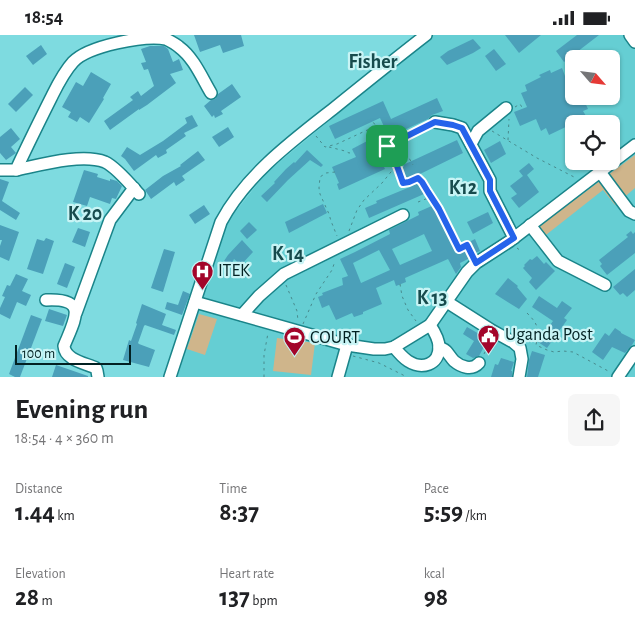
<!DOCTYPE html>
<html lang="en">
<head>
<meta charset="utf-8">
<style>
  :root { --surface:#fff; --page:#f6f6f6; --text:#202124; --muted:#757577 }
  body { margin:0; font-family:"Alegreya Sans",sans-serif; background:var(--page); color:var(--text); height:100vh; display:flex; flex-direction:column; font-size:19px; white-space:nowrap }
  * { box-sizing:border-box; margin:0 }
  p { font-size:16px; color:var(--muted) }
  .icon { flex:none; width:28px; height:28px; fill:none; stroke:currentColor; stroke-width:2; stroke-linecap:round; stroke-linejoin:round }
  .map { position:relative; height:342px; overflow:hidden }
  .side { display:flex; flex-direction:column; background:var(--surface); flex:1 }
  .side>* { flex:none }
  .needle { width:32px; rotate:118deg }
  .tools { position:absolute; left:565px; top:15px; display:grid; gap:10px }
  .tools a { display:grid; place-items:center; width:55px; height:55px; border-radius:8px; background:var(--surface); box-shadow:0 1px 4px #0004; font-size:25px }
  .scale { position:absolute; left:15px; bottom:12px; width:116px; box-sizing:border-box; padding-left:5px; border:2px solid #022122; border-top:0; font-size:14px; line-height:18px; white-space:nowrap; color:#022122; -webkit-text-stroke:4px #c8f4f5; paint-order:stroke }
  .pin { position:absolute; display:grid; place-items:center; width:42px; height:42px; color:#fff; margin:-21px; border-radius:10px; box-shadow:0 2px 8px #0006 }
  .round { display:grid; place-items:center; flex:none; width:52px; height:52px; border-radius:8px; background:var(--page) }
  .overview { display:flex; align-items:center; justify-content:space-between; height:85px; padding:0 15px }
  h1 { font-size:28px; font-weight:700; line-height:38px }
  .stats { display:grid; grid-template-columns:repeat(3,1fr); gap:8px; height:85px; padding:5px 15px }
  .stats div { display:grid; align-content:center }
  .stats b { font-size:25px; font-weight:700 }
  .stats small { font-size:14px; font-weight:400 }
  .stats p { font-size:14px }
  .status { display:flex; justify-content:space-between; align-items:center; height:35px; padding:0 25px; background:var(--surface); direction:ltr }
  .status svg { height:14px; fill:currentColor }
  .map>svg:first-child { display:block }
</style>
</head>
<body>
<div class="status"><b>18:54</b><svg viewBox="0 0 49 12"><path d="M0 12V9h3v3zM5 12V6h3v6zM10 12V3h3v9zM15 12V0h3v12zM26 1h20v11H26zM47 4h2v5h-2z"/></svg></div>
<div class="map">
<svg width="635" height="342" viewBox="0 0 635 342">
  <rect width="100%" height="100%" fill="#7edbe0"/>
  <path fill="#65ced3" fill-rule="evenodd" d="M433,0H635V342H177L228,186L266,138ZM574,24H611V61H574ZM574,89H611V126H574Z"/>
  <g fill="#cfb58b">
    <path d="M635,120V153L615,170L603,155L537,207L530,198Z"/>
    <path d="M199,279L217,284L205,320L187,314Z"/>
    <path d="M277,303L315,308L311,340L273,336Z"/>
  </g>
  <g fill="#4ba0b9" fill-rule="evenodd">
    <path d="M194,0H241L244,11L223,18L220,10L200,17Z"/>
    <path d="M505,0H541L519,18Z"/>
    <path d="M577,0H599L564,27L556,16Z"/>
    <path d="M473,4L481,13L473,18L447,30L440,22L448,16Z"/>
    <path d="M41,10L47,19L33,30L26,21Z"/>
    <path d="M150,11H164L168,14L173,27L179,24L183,35L170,39L176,48L147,70L139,75V74L110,95L104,86L133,65L130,62L138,56L141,61L154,51L148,34L144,35L141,28L146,27L141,14Z"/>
    <path d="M494,14L506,29L496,36L485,21Z"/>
    <path d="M562,33L565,41L569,39L574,50V61H582L588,74L583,76L586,81L574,87V88L549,100L546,93L541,96L536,84L520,91L514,77L527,72L521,58L527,56L525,50L541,42L539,40L550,35L551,38Z"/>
    <path d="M91,37L111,49L103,63L104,64L89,88L80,82L77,87L68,82L71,77L62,72L76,47L83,51Z"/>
    <path d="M232,49L241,62L221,76L223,79L215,83L214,80L212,82L204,71L211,65L215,64L218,59Z"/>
    <path d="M25,52L33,60L16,77L8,69Z"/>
    <path d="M437,63L443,76L432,80L428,84L389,102L380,83L335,104L329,91L383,66L391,84Z"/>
    <path d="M192,80L198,91L184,98L186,101L166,115L167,118L158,123L156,120L134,136L125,124L121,121L127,112L140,120L163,106L187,88L185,83Z"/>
    <path d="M228,92L234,102L219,112L212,102Z"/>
    <path d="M11,93L20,104L11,112L16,118L6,125L0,118V102Z"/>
    <path d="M371,104L385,134L339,155L337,149L339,148L332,132L356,122L352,114Z"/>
    <path d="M457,105L463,118L418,140L424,159L369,183L365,173L377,168L376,166L410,152L402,133L404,131L403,130Z"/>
    <path d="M500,106L506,119L491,128L484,115Z"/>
    <path d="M307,115L323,130L321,132L310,125L288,145L267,167L261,161L275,148L274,147L286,134L294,127L295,128Z"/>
    <path d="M198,116L205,125L182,141L185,145L176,151L174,147L151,164L145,155L163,141L181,131L180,130Z"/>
    <path d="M529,128L534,134L527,140L539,157L519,173L511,163L517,159L510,151L523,141L519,136Z"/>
    <path d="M84,135L98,139L97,142L110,146V144L117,146L122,151L116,164L112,163L110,169L90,162L87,171L73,167Z"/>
    <path d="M0,144L9,147L2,166L20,178L16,185L0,175Z"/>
    <path d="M323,169L327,178L289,198L285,187Z"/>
    <path d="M204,170L210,179L195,189L189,180Z"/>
    <path d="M434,170L456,218L471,211L469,207L475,204L480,216L470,220L471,223H470L460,228L461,232L456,239L448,224L405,243L406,247L396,251L394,245L376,253L382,269L363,277V279L354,282L352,278L336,285L329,270L322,273L318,262L323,260L322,258L343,250L342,243L348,241L340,224L355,217L390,199L389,195L419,180L418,177ZM424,199L432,216L400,230L392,214ZM379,215L390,235L361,248L353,228Z"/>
    <path d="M488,177L493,188L473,199L467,187Z"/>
    <path d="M249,187L257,195L247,204L240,196Z"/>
    <path d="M0,190L19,197L9,226L0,222V211L2,205H0Z"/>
    <path d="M78,193L90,197L85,212L72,207Z"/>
    <path d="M631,196L633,199L635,197V218L607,240L600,231L602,229L599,225L628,202L626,200Z"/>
    <path d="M46,203L54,206L43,239L27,234L37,204L44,206Z"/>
    <path d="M242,205L253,217L241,230L234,224L231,230L224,226L228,220Z"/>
    <path d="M164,214L175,217L163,257L151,253Z"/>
    <path d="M537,221L544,229L546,227L555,236L536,255L529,247L532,243L523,233L525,231L524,230L530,224L532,225Z"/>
    <path d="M65,228L75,232L67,253L57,249Z"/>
    <path d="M635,234V255L627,262L623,258L620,260L613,252Z"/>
    <path d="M16,239L28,244L22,256L31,260L26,271L17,267L10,284L0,279V273L5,262L2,261L7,250L10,251Z"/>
    <path d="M508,243L518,251L517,252L527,264L519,274L495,259Z"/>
    <path d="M183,256L190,259L182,280L165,274L167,267L178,270Z"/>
    <path d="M539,261L557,273L562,266L572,273L564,283L567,285L547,313L538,307L553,286L532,272Z"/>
    <path d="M142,269L166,279L162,290L176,295L174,300L145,290L144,291L138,308L139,309L155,315L149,332L123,325L129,305L131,306L137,289L136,288Z"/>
    <path d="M49,274L67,280L63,291L45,286Z"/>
    <path d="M31,280L42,284L20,342H15L9,339Z"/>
    <path d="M467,292L488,304L479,321L473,323L466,319L474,306L463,299Z"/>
    <path d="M615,293L621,297V298L635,305L632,310L625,318L612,312L603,325L592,317L605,298L609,301Z"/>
    <path d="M532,316L545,320L538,342H527L529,325Z"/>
    <path d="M501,323L514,327L511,336H512V342H491L495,329L498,330Z"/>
    <path d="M56,330L88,341V342H52Z"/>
  </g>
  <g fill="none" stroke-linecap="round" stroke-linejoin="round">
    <defs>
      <g id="minor">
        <path d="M630,0L635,7"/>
        <path d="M435,87L453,90L462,93L490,145V156L514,203"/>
        <path d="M471,109L478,96L506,73"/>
        <path d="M0,135H16C27,111 39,87 51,63C57,51 63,38 73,27C88,11 144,0 166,4C170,6 176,9 179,12C194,23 202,43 211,58"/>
        <path d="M16,135C40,130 82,118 105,127C116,132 131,150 139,159"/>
        <path d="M600,137L629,176L635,179"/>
        <path d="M530,190L558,226L605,250"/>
        <path d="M46,265C89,263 75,284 64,311C65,325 85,328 96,333L97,336L98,342"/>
        <path d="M195,267L347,310L374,314H385L394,312L430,290L467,237L476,228L510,206L635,110"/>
        <path d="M447,267L491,295L513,307L520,313L522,324L519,342"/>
        <path d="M76,278L110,185L134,153"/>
        <path d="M242,280L259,261L284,239L403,180"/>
        <path d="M394,312C398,317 402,322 408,326C422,335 439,330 439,312C439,304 434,296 430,290"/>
        <path d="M439,312C441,313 444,314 446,316C449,319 451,323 454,326C461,332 472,336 479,328"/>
        <path d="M170,342L221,187C246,140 292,106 333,74C364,49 395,24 426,0"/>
        <path d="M338,342L347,310"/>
        <path d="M618,342L635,317"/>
      </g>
    </defs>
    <use href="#minor" stroke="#1a8489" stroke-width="14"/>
    <g stroke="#488a8d" stroke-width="1" stroke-dasharray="2.5 4" stroke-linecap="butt">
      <path d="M515,72L520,69L523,74"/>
      <path d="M376,91L397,131L403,148L409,147L417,143L422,147L431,162"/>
      <path d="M492,96L537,123L576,143"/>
      <path d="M316,101L325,112L337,109L376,91L373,87"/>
      <path d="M508,105L509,84"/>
      <path d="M374,109L376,111L384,107"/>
      <path d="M329,112L345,116L349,118L354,117"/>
      <path d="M377,115L425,92"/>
      <path d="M335,137L326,138L320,142L319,153L320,159L329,179L331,186L337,201"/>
      <path d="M418,167L431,162L439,173L459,215L467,210L471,219"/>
      <path d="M349,196L357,175L364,165L382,148L395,132L409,123L413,130"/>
      <path d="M517,213L521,216"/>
      <path d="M400,249L402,261L408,275L416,286"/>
      <path d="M286,250L297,276L298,286"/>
      <path d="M527,278C539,290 539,294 536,310L547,315L554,317L563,316L573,317L610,337"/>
      <path d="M303,289L316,259L332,235L335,226"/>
      <path d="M484,319L490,306"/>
      <path d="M353,321L379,328L407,342"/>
      <path d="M264,342V320L268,298"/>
    </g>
    <use href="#minor" stroke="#fff" stroke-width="11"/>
  </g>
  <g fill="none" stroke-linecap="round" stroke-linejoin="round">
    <defs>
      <path id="route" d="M435,87L453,90L462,93L490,145V156L514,203L476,228L467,210L459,214L439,174L428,157L422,147L418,143L409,147L403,148L397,131L387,111Z"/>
    </defs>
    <use href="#route" stroke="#fff" stroke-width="10"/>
    <use href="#route" stroke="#2563eb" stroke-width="6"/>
  </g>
  <defs>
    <symbol id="hospital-pin" viewBox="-11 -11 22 30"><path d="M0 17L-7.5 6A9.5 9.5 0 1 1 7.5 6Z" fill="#a3052a" stroke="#c8f4f5"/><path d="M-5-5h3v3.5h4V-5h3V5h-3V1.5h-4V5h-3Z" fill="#fff"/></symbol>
    <symbol id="civic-pin" viewBox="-11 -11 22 30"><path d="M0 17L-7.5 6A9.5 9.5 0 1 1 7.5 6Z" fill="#a3052a" stroke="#c8f4f5"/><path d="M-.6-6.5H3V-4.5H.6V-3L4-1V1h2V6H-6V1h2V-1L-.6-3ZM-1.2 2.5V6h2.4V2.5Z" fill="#fff"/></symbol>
    <symbol id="stadium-pin" viewBox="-11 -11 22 30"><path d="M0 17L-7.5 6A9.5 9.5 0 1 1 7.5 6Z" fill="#a3052a" stroke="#c8f4f5"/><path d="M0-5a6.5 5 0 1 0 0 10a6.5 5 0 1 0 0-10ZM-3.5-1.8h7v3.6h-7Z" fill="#fff"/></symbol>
  </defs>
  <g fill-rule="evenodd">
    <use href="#hospital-pin" x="190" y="224" width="25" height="34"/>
    <use href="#civic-pin" x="476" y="288" width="25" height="34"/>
    <use href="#stadium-pin" x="282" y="290" width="25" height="34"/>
  </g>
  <g text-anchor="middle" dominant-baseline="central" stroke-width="4.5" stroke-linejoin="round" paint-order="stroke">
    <g font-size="18" fill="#022122" stroke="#c8f4f5" text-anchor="start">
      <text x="218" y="236">ITEK</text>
      <text x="505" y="300">Uganda Post</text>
      <text x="310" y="303">COURT</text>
    </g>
    <g font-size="20" font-weight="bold" fill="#174b4d" stroke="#c8f4f5">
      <text x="373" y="27">Fisher</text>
      <text x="463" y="153">K12</text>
      <text x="85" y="179">K 20</text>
      <text x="288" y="219">K 14</text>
      <text x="432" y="263">K 13</text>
    </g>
  </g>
</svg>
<div class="tools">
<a><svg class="needle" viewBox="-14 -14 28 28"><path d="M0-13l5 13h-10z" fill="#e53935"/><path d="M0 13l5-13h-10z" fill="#757577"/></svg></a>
<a><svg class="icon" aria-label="locate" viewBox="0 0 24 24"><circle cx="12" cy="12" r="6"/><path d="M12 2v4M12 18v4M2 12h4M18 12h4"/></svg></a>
</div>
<div class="scale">100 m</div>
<div class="pin" style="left:387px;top:111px;background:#1e9e55"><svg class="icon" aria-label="arrive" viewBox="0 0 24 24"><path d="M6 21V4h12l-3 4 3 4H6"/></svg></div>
</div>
<section class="side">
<div class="overview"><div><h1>Evening run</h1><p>18:54 · 4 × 360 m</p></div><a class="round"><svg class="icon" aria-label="share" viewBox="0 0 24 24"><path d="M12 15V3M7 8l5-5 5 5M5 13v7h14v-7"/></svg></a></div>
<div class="stats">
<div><p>Distance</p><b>1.44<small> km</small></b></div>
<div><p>Time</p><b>8:37</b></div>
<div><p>Pace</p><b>5:59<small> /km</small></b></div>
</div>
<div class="stats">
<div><p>Elevation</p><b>28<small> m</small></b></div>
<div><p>Heart rate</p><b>137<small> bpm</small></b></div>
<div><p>kcal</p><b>98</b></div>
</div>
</section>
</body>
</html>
